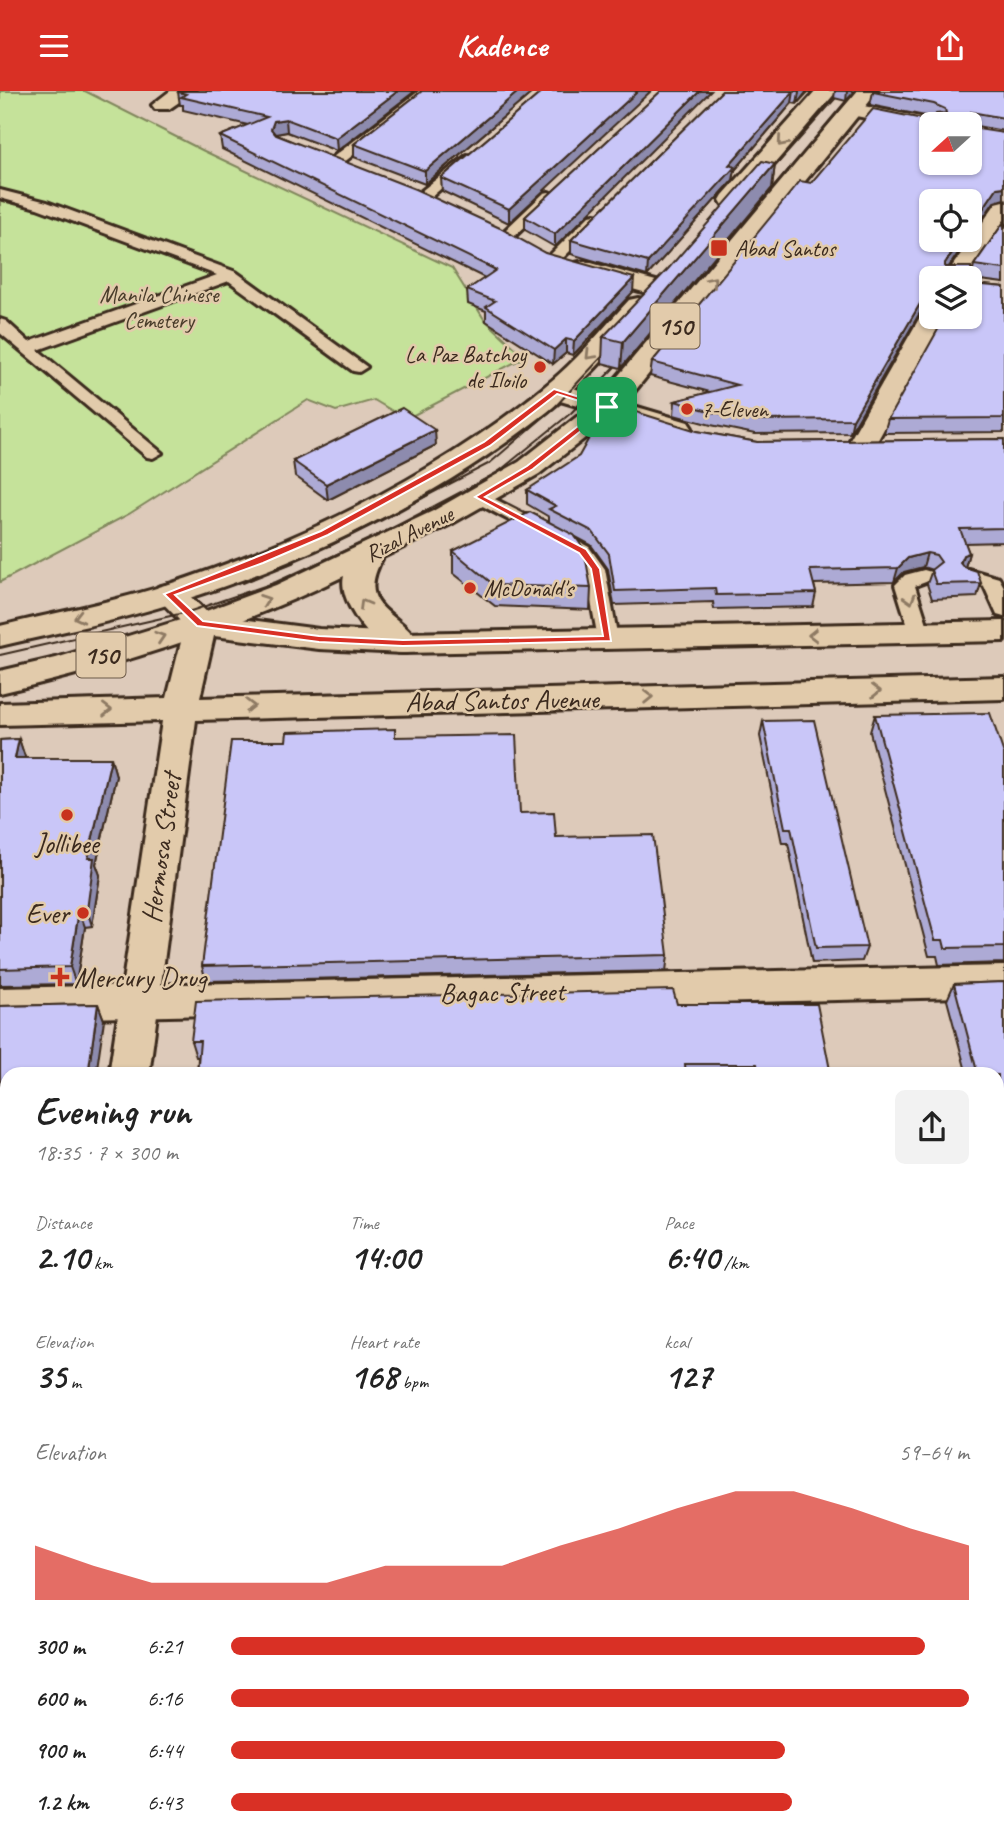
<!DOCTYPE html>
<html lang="en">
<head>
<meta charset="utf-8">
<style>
  :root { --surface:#fff; --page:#f2f2f2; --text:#222; --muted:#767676; --accent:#d93025 }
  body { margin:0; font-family:Caveat,sans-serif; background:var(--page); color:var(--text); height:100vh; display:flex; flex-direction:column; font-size:26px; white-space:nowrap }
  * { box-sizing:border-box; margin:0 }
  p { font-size:23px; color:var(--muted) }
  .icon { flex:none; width:38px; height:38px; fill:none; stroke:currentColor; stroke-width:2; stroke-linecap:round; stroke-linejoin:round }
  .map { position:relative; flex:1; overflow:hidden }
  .details { position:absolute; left:0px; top:976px; width:1004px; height:779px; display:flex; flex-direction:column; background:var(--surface); border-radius:21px 21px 0 0; box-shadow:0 2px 5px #0004 }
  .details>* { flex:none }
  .needle { width:46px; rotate:249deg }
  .fabs { position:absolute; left:919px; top:21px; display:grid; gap:14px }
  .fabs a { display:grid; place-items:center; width:63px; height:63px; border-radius:10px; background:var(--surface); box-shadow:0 2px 5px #0004; font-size:35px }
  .pin { position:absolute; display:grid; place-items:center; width:60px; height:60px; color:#fff; margin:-30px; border-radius:14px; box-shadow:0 4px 10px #0006 }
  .round { display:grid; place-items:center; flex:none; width:74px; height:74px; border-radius:10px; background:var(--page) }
  .summary { display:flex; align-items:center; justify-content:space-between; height:119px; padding:0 35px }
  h1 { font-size:38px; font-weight:800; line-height:52px }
  .figures { display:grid; grid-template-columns:repeat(3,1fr); gap:10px; height:119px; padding:7px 35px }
  .figures div { display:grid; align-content:center }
  .figures b { font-size:35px; font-weight:800 }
  .figures small { font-size:19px; font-weight:400 }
  .figures p { font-size:19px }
  .chart { height:196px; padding:14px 35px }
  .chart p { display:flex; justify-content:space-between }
  .chart svg { width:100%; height:126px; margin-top:7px; fill:var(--accent); opacity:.7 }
  ul { padding:0 35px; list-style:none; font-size:23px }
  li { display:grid; grid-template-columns:112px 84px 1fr; align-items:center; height:52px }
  li i { height:18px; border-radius:9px; background:var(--accent) }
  header { display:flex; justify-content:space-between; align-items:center; height:91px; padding:0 35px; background:var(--accent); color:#fff; font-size:32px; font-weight:800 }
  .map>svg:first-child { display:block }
</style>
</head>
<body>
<header><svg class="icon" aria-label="menu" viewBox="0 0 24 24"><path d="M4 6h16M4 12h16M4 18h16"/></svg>Kadence<svg class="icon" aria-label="share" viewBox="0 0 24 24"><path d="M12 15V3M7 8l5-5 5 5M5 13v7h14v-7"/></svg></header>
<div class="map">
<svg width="1004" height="1755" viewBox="0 0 1004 1755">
  <rect width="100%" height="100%" fill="#ddcaba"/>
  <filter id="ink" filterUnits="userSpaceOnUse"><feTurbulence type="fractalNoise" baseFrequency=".0143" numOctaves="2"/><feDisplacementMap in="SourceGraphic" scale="14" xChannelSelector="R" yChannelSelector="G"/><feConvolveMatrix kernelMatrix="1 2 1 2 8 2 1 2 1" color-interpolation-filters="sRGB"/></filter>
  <g filter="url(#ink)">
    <path fill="#c5e29a" stroke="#80865c" stroke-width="2" d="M0,0H85L204,60L452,177L484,228L525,266L406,328L374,309L336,320L308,309L129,423L0,491Z"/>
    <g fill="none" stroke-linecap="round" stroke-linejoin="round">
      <defs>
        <g id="lane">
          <path d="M419,0H434L343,72H333V66Z"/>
          <path d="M467,64L472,65V71L430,107H420L418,104L420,101Z"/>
          <path d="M0,99L47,111L236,181L367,276L359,281L353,280L229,190L38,259L162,362L153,367L147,366L0,242V228L6,230L29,251L217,184L37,117L0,107Z"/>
          <path d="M549,101L556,105L554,108L514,146H504L502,143L504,140L544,102Z"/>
          <path d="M595,123L600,124L602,127L600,130L559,171H549L546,168L590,124Z"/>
          <path d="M479,400L589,456L605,478L618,548L615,553H601L598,548L585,478L575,464L473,410L470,406Z"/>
          <path d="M968,478L999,487L1004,496V526L997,524L984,495L961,488L958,484L961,480Z"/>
          <path d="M924,479L931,481L934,485L931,489L915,495L930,542L927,547H913L910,542L895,494L905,484Z"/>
        </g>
        <g id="street">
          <path d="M170,0H195L169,18H155L152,14Z"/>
          <path d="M853,13L931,28L941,33H931V40L846,23L843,19L846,15Z"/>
          <path d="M1004,110V134L968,187H944L996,112Z"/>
          <path d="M584,170L663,192L666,197L663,202L654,204L575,182L572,177L575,172Z"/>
          <path d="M931,219V226H946L875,354L871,360L861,362L851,360L847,354L920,226L924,221Z"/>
          <path d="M556,292L688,331L692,337L688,343L678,345L547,306L543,300L547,294Z"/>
          <path d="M1004,875V905L0,929V897Z"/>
          <rect x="998" y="1261" width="6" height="44"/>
        </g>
        <g id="secondary">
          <path d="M169,493L180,496L210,524L319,538L403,542L1004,530V550L403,562L319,558L214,545L200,607L1004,586V608L196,629L149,984H109L162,630L0,634V612L167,607L185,535L154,503L158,496Z"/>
          <path d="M7,1307V1353L0,1354V1308Z"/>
          <path d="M7,1720V1748H35L34,1755H0V1723Z"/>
        </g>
        <g id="primary">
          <path d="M816,0H837L739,114H723L720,109L723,104Z"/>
          <path d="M857,0H878L617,322L539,383L453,432L383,466C354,518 398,518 419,552L414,559C411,560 407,562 403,562C377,563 337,511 344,485C236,538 117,575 0,602V580L56,567L190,526L276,494L433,420L519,371L597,310Z"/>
          <path d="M638,207L647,209L650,214L647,219C620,249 594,282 563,308C452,400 317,467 180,510C121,529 60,541 0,555V535C53,522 108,512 160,496C297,452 432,387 544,296C576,271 602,238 629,209Z"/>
        </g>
      </defs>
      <use href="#lane" stroke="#3b2a1e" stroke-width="6"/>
      <use href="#street" stroke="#3b2a1e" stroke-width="6"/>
      <use href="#secondary" stroke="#3b2a1e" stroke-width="6"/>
      <use href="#primary" stroke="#3b2a1e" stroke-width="6"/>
      <use href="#lane" fill="#e2cbab" fill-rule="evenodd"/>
      <use href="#street" fill="#e2cbab" fill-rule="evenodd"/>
      <use href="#secondary" fill="#e2cbab" fill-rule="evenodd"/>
      <use href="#primary" fill="#e2cbab" fill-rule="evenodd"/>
      <g stroke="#3b2a1e" stroke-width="2">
        <path d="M763,89L842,0"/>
        <path d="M676,210L856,0"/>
        <path d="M330,455L490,372L553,318L615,252"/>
        <path d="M243,492L295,471"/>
        <path d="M0,564L188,521L276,491L381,443L497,382L571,322L628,262"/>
      </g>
    </g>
    <g fill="#adaad5" stroke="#3b2a1e" stroke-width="2">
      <path d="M179,0H415L337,60L287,41L275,43L633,201L573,264L566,262L553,273L486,230V220L468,213L467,199L485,187L222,58L220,45L248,34L183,19V14H180L178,1Z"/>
      <path d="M422,0H534L425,93L354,66V53Z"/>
      <path d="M543,0L509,132L442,100L441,87Z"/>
      <path d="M661,0L555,156L525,139V126Z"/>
      <path d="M722,0H813L810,2H807L797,13L792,12L735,79L733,89L647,185L571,163V149Z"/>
      <path d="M835,0H855L846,10L834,7Z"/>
      <path d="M1004,0V40L971,34L994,111L949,176L972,183L974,174L1004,131V192L972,188L973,193L1004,196V341L884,342L888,328L970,226L931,187L923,218L918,225L850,342L755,343L711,334L674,324L675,310L710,301L650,285L652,271L811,92L933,30L935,27L870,14L873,1Z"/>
      <path d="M775,73L772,97L621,277L602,272L603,246Z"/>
      <path d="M697,340L757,351L1004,348V451L965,452L969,462L965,476L981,492L977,506L932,508L927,493L932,479L923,476L904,481L894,491L814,493L816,502L813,516L714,518L713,511L614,514L608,478L591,454L576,446L591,497L590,519L495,515L453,482V460L549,431V426L527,413V399Z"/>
      <path d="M436,354L328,409L295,385L293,370Z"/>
      <path d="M875,624L1004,663V872L939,874L937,865H929L870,641Z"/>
      <path d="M763,630L867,856L862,870L812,872L788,752H782L760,645Z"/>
      <path d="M396,646L520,722L556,746L668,864L666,880L206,890L202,875L286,650Z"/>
      <path d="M19,648L25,667H111L116,685L96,773L100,784L92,835L85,836L76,893L0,894V649Z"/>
      <path d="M1004,891V1112L998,1087V984H967L947,909L954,893Z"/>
      <path d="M98,913L104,929L7,984V1093L0,1094V915Z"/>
      <path d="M677,913L831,984H197L198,966H196L191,950Z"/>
    </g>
    <g fill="#8d8bae" stroke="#3b2a1e" stroke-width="2">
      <path d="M398,0H415L337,60L336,47Z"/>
      <path d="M519,0H534L425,93V80Z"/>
      <path d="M638,0H651L509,132V118Z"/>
      <path d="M700,0H711L555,156V143Z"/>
      <path d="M794,0L792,12L735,79L733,89L647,185L648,171L729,74Z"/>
      <path d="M799,0H807L797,13L799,1Z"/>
      <path d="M847,0H855L846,10Z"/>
      <path d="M286,28L287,41L276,43L273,50L271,38L274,30Z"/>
      <path d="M775,73L772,97L621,277L623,251Z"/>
      <path d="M1004,96V108L994,111L970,146V137L997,97Z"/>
      <path d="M961,149H967L942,186L945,172Z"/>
      <path d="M634,187L633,201L573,264L574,250Z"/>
      <path d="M931,204V217L923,218L918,225L850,342L853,328L921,211L926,205Z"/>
      <path d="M566,248V262L553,273L554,259Z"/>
      <path d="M435,339L436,354L328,409L326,393Z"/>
      <path d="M927,462L923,476L904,481L894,491L898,477L908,467Z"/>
      <path d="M969,462L965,476L959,478L963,464Z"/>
      <path d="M19,648L25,666L21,685L15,667Z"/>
      <path d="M111,667L116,685L96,773L100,784L92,835L87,819L88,767Z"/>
      <path d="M79,819L85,836L76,893L70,876Z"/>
      <path d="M98,913L104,929L96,984H88Z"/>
      <path d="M7,1259V1275L0,1276V1261Z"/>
    </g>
    <g fill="#c9c6f8" stroke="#3b2a1e" stroke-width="2" fill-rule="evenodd">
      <path d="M179,0H398L336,47L286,28L274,30L271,38L276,44L415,98L500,137L545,162L634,187L574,250L566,248L554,259L486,216L495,210L467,199L496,179L220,45L267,26L181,6L186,3L178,1Z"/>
      <path d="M422,0H519L425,80L354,53Z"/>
      <path d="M543,0H638L509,118L441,87Z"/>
      <path d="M661,0H700L555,143L525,126Z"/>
      <path d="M722,0H794L729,74L735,76L648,171L571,149Z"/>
      <path d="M873,0H1004V27L971,21V37L1004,42V96L997,97L970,137V110H931V149H961L945,172V176H971L973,193L1004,196V327L888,328L945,226H970V187H931V204L926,205L921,211L853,328L757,329L712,321L675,310L737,294L652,271L800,90L811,92L873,18L933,30L936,23L946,22L945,18L934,13L873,1ZM931,33H970V72H931Z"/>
      <path d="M762,70L775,73L623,251L603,246L668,178Z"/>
      <path d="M1004,131V178L974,174Z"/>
      <path d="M402,317L435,339L326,393L293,370Z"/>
      <path d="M633,320L697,340L757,351L1004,348V437L960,438L969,462L963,464L960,471L964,476L977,480L981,492L936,493L931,479L941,471L936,464L927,462L908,467L898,477L810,479L816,502L716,504L715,497L615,500L609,463L592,440L549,418L556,415L527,399L579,365L599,329Z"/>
      <path d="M530,421L574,444L584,458L591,497L494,494L453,460Z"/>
      <path d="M990,622L1004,663V856L945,857L943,849H935L875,624Z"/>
      <path d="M814,629L867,856L816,857L791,737H785L763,630Z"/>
      <path d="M395,638V646L516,644L520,722L554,721L556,746L653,744L668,864L202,875L231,650H286L287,641Z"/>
      <path d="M19,648L15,667H111L88,767H94L87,819H79L70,876L0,878V649Z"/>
      <path d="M1004,891V1067L998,1042V984H978L954,893Z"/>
      <path d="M673,899L677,913H817L831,984H759L757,973H685L686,984H197L200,950H191L196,910Z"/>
      <path d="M98,913L88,984H7V1077L0,1078V915Z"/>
      <path d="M7,1128V1259L0,1261V1130Z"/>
      <path d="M998,1315H1004V1755H253L254,1748H998Z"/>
    </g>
    <defs><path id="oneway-chevron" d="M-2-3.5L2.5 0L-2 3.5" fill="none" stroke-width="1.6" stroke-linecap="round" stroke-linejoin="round" transform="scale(1.75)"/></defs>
    <g stroke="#8e7a64">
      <use href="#oneway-chevron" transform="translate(782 51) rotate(131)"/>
      <use href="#oneway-chevron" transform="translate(712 190) rotate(-50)"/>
      <use href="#oneway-chevron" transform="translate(590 264) rotate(134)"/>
      <use href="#oneway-chevron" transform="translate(910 508) rotate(73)"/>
      <use href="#oneway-chevron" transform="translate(265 509) rotate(-20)"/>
      <use href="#oneway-chevron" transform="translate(364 513) rotate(-120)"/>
      <use href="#oneway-chevron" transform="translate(79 526) rotate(166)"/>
      <use href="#oneway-chevron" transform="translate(813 544) rotate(179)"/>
      <use href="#oneway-chevron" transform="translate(160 546) rotate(-18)"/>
      <use href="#oneway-chevron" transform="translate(876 600) rotate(-1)"/>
      <use href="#oneway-chevron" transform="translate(648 606) rotate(-1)"/>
      <use href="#oneway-chevron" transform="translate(250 615) rotate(-1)"/>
      <use href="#oneway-chevron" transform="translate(107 619) rotate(-1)"/>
    </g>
  </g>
  <path fill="#d93025" stroke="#fff" stroke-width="2" fill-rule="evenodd" d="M554,298L611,316L533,378L485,406L586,458L600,478L611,550L403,555L319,551L197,535L164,503L321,440L484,351ZM557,303L601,317L527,375L475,406L579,462L591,478L603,545L403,549L319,545L203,530L175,504L263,472L328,444L490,355Z"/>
  <g fill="#c8321e" stroke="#e2cbab" stroke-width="2.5">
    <rect x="710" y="148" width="18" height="18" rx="3.5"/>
    <circle cx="540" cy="276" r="7"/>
    <circle cx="687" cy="318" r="7"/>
    <circle cx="470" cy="497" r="7"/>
    <circle cx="67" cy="724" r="7"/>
    <circle cx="83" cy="822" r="7"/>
    <path d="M56.5 875.5h7v7h7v7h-7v7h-7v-7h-7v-7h7z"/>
  </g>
  <g text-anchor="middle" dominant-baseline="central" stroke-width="5" stroke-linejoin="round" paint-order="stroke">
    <g font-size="23" fill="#3b2a1e" stroke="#e2cbab" text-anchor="start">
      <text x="735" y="157">Abad Santos</text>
      <text x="526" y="263" text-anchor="end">La Paz Batchoy<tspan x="526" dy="26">de Iloilo</tspan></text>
      <text x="701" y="318">7-Eleven</text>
      <text x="484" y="497">McDonald's</text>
    </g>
    <g font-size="23" fill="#493c2a" stroke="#e2cbab">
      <text x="159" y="203">Manila Chinese<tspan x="159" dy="26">Cemetery</tspan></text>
    </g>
    <g font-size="23" fill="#3b2a1e" stroke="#e2cbab">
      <text transform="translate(409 443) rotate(-27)">Rizal Avenue</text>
    </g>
    <g fill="#e2cbab" stroke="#6d5a48" stroke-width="2">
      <rect x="650.5" y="212.5" width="49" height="45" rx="5"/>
      <rect x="76.5" y="541.5" width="49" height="45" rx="5"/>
    </g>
    <g font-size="26" font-weight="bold" fill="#3b2a1e">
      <text x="675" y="235">150</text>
      <text x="101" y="564">150</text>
    </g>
    <g font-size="28" fill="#3b2a1e" stroke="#e2cbab">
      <text transform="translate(502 609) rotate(-1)">Abad Santos Avenue</text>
      <text transform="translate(161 757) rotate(-82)">Hermosa Street</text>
      <text transform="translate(502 901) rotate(-1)">Bagac Street</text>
    </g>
    <g font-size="28" fill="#3b2a1e" stroke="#e2cbab">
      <text x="67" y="752">Jollibee</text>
      <text x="69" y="822" text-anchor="end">Ever</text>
      <text x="74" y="886" text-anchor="start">Mercury Drug</text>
    </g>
  </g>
</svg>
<div class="fabs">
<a><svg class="needle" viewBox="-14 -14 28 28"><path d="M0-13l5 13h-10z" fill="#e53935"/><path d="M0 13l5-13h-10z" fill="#767676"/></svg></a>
<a><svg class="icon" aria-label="locate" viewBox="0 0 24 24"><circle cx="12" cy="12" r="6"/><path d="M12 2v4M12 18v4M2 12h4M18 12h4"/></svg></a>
<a><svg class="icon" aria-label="layers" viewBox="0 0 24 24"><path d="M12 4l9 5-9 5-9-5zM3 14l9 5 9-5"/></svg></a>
</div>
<div class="pin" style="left:607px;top:316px;background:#1e9e55"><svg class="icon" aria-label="arrive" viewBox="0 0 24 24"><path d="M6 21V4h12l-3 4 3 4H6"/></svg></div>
<section class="details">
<div class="summary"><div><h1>Evening run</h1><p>18:35 · 7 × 300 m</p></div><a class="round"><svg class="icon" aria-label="share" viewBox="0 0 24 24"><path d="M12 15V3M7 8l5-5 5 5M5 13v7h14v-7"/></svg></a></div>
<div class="figures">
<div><p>Distance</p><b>2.10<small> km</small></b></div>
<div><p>Time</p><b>14:00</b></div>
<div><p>Pace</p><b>6:40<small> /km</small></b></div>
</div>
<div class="figures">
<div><p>Elevation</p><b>35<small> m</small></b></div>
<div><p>Heart rate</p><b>168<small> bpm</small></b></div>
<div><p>kcal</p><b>127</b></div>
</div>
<div class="chart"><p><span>Elevation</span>59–64 m</p>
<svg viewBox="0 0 160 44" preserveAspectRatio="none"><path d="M0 44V25L10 32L20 38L30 38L40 38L50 38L60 32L70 32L80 32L90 25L100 19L110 12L120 6L130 6L140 12L150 19L160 25V44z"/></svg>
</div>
<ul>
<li><b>300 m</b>6:21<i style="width:94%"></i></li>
<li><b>600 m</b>6:16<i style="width:100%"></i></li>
<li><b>900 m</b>6:44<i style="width:75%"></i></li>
<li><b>1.2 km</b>6:43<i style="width:76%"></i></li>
</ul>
</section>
</div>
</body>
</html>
